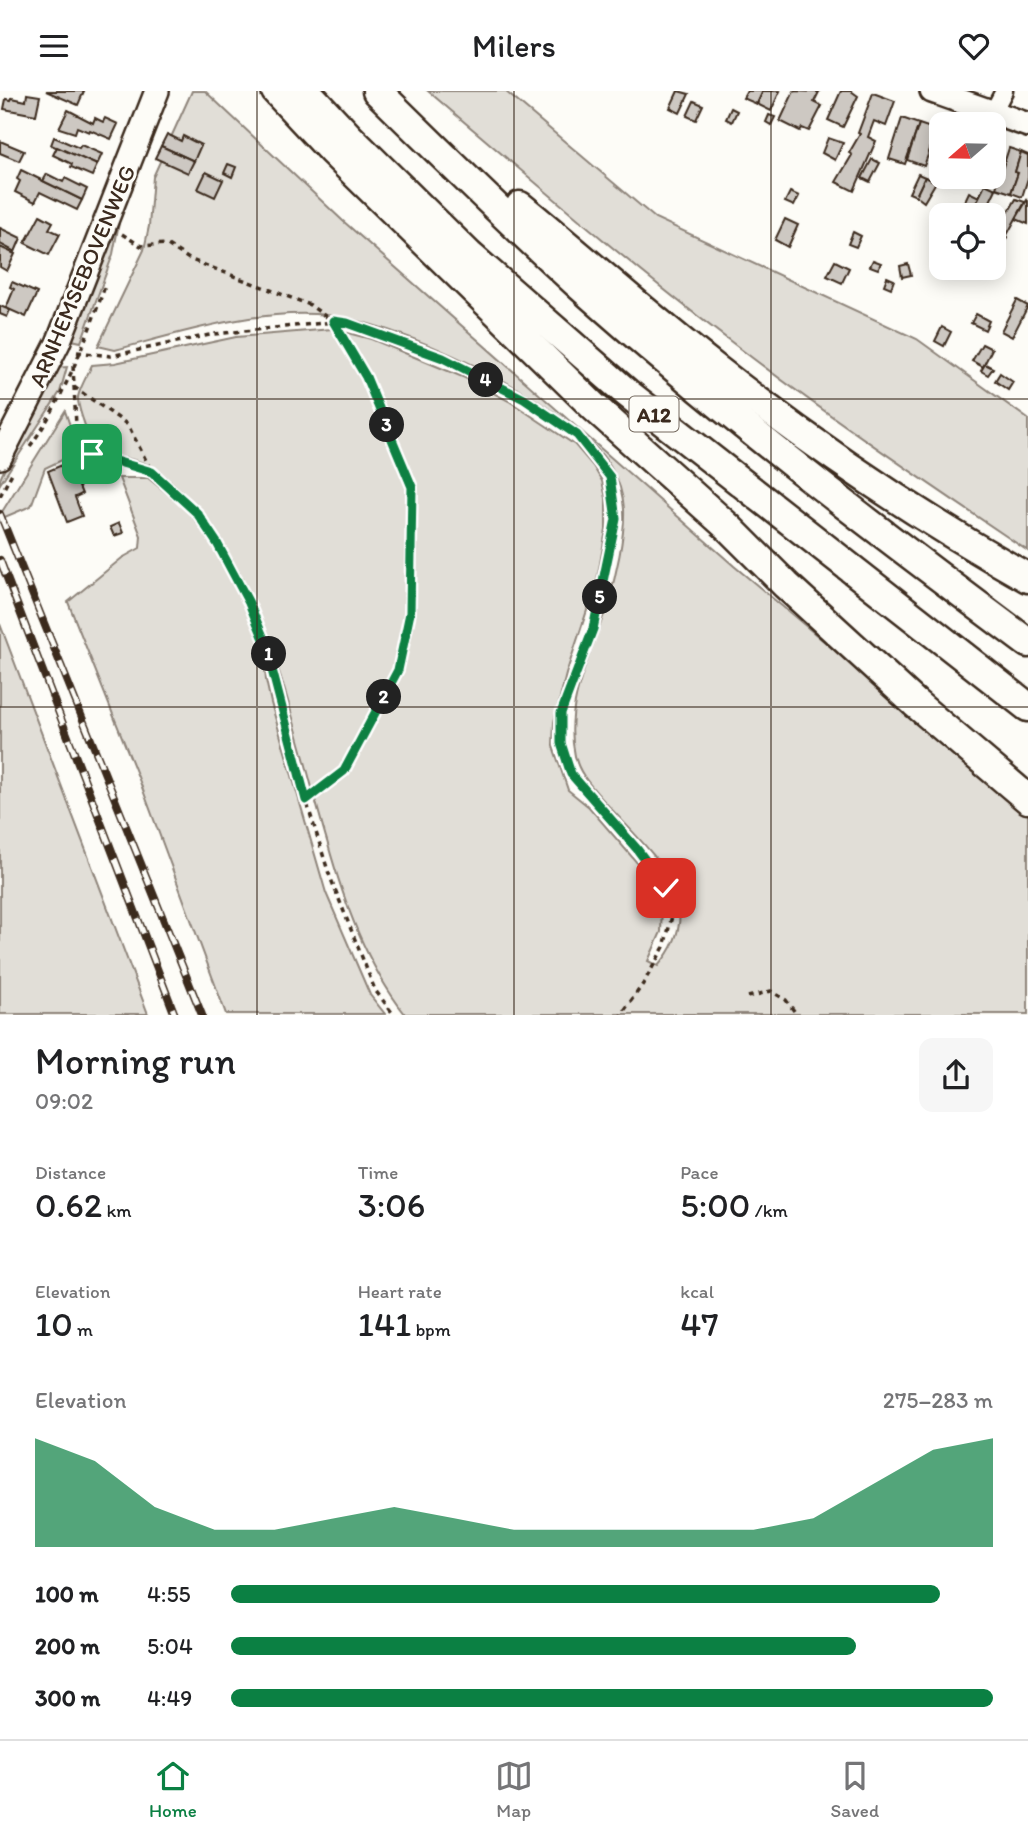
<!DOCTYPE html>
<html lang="en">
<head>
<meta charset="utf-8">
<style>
  :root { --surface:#fff; --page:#f6f6f6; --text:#202124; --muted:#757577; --line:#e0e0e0; --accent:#0b8043 }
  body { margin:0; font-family:Itim,sans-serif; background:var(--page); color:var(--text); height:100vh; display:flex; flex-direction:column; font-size:26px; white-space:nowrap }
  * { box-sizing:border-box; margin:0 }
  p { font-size:23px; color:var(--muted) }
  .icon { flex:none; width:38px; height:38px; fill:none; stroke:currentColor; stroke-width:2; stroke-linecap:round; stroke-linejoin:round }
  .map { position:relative; height:924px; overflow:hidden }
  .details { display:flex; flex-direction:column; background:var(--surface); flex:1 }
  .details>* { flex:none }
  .needle { width:46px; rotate:250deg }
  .fabs { position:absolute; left:929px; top:21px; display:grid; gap:14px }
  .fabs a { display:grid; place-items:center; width:77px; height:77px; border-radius:14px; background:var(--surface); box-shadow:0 4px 18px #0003; font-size:35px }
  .pin { position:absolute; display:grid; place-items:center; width:60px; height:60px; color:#fff; margin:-30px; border-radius:14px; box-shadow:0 4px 10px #0006 }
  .km { position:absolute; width:35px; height:35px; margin:-18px; border-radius:50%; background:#222; color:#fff; font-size:19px; line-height:35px; text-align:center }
  .round { display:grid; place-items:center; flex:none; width:74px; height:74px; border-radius:14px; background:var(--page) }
  .summary { display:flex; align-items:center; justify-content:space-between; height:119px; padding:0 35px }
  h1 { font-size:38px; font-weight:600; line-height:52px }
  .stats { display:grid; grid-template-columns:repeat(3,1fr); gap:10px; height:119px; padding:7px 35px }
  .stats div { display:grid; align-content:center }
  .stats b { font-size:35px; font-weight:600 }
  .stats small { font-size:19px; font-weight:400 }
  .stats p { font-size:19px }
  .chart { height:196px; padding:14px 35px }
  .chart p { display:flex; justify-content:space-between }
  .chart svg { width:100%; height:126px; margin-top:7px; fill:var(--accent); opacity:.7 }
  ul { padding:0 35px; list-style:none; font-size:23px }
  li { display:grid; grid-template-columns:112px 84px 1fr; align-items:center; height:52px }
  li i { height:18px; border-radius:9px; background:var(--accent) }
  header { display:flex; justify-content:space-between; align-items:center; height:91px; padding:0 35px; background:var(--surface); font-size:32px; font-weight:600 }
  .tabs { display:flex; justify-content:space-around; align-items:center; height:98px; border-top:2px solid var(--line); background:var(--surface); font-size:19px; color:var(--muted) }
  .tabs a { display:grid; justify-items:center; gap:4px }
  .tabs .on { color:var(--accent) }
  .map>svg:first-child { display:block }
</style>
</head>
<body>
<header><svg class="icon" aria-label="menu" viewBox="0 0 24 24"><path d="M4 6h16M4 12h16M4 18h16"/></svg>Milers<svg class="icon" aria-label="heart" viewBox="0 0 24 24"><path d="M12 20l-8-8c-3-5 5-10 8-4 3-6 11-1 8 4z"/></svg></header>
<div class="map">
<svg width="1028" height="924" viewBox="0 0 1028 924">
  <rect width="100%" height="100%" fill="#fdfcf7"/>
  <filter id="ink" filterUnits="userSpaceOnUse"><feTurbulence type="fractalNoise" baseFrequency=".0143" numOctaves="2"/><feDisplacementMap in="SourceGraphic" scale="14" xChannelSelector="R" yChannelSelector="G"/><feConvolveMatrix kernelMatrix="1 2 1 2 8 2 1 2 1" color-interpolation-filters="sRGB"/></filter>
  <g filter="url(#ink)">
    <g fill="#e1ded7" stroke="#8e847a" stroke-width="2">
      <path d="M192,0H205L343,130L734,475L1028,721V923H405C366,873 344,811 327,750C295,643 274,520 206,429C191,410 170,386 148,374C133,366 113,367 97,360C91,353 77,316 78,306C80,296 88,283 92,274L115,272L236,246L332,238L371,248L465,287L509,310L575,354L593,375L602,390L606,407V439L597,489L566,583L554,631L553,655L568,699L589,716L652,789L662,815L661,841L648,870L658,875C715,809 647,759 604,710C592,696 579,683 575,665C563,611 593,560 608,511C616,485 625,445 624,418C623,403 619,390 611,377C573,310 391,226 315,223C248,220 180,242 115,259L98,255L144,159L149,135L153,86Z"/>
      <path d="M428,0H505L655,127L917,248L1028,328V460C929,393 829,326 734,253C628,173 529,86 428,0Z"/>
      <path d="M119,132L113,163L81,251L67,248Z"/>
      <path d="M67,276L60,301L0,393V388L52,277Z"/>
      <path d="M65,320L79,361L45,377L31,415L0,428V424Z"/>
      <path d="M119,387H148L187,418L222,467L248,521L263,560L266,589L271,612L326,802L370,904L385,923H226L140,691L68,511L122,467L140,457L141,445Z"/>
      <path d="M0,533L148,923H0Z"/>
    </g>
    <g fill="#cdc8c2" stroke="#3b2a1e" stroke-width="2">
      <path d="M46,0H84L78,14Z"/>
      <path d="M678,0L689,3L680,22L670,17Z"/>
      <path d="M747,0H763L757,13L743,7Z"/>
      <path d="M763,0H780L771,20L757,13Z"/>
      <path d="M794,0L819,1L814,11L822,15L809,40L802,37L800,40L780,30Z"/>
      <path d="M841,0H851L858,5L843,36L828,29Z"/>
      <path d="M873,2L895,10L886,35L874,30L868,46L876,50L854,100L836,91L852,64L849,62L860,43L858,42Z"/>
      <path d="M27,3L40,5L36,24L4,18L6,8L11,9L12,7L26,10Z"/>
      <path d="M694,10L703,14L696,29L687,25Z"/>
      <path d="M731,17L737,20L732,31L726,28Z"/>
      <path d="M68,19L93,32L95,27L103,31L105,27L118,33L111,48L90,39L89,41L77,36L75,42L59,37Z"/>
      <path d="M769,24L775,26L771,34L766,31Z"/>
      <path d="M902,27L919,33L905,73L889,68Z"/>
      <path d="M919,33L937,39L924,75L907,69Z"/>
      <path d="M167,43L181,50L183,45L201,54L194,70L161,55Z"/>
      <path d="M54,46L79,57L81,54L102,63L97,74L51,54Z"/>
      <path d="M828,47L843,52L835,69L822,62Z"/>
      <path d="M0,50L24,60L19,70L0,62Z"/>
      <path d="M161,55L194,70L188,82L155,67Z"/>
      <path d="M57,56L97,74L92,85L71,76L72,73L53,64Z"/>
      <path d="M1009,57L1021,61L1015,81L1018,82L1011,102L996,97Z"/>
      <path d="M1021,61L1028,64V87L1022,106L1011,102L1018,82L1015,81Z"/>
      <path d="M872,68L880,72L870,91L862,87Z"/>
      <path d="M228,73L236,76L232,86L224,82Z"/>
      <path d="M21,79L82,109L77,119L40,101L35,111L15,101L20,90L17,88Z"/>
      <path d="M206,81L223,89L215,106L198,98Z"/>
      <path d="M47,83L63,91L65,87L87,98L82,109L43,90Z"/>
      <path d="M918,83L925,86L916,105L909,102Z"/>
      <path d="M925,86L936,91L924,111L916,105Z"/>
      <path d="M985,93L996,98L984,123L973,118Z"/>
      <path d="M982,100L973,118L971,121L962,116L969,101L979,106Z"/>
      <path d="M790,101L799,105L794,115L785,111Z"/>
      <path d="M1016,108L1025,111L1007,144L998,139Z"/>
      <path d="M1027,109L1028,110V133L1016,128Z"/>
      <path d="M40,124L53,131L49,138L60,143L49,164L25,152Z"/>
      <path d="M785,128L798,134L788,156L775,149Z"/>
      <path d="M0,137L21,147L15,161L0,153Z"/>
      <path d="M997,140L1007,146L1000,159L994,156V146Z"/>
      <path d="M853,141L861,145L856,156L848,153Z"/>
      <path d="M0,156L15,163L7,180L0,176Z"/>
      <path d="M873,169L881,172L878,178L870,175Z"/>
      <path d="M835,170L849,177L842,192L827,185Z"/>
      <path d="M908,173L911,184L902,186L900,175Z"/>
      <path d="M887,186L894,189L891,197L884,194Z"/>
      <path d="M12,191L37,202L26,226L6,217L14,198L10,196Z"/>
      <path d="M1017,209L1028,215L1012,246L1001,240Z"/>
      <path d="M0,215L10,219L7,226L0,223Z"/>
      <path d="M976,223L989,230L985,239L971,232Z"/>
      <path d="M942,236L951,241L944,255L935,250Z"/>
      <path d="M982,253L992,258L983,276L972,270Z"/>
      <path d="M985,273L993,277L988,284L981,280Z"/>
      <path d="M1000,282L1013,291L1008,299L995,290Z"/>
      <path d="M69,371L82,403L75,406L82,425L67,431L48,380Z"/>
      <path d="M119,432L123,442L114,445L110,436Z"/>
    </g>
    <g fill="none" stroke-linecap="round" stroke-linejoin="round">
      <defs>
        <path id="street" d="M993,21L1004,0"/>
        <g id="secondary">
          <path d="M932,0L1028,34"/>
          <path d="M0,366L58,252L157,0"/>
        </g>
        <g id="highway">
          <path d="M276,0L332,60L594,316L728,436L786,494L915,612L1028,708"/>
          <path d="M306,0L350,47L469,164L627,302L1028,616"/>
          <path d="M377,0C444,66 511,132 580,195C722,322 875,438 1028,552"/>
          <path d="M520,115C586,169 649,226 716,278C814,355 919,426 1028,487"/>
        </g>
      </defs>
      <use href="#street" stroke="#3b2a1e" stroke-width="21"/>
      <use href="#secondary" stroke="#3b2a1e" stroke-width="28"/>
      <use href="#highway" stroke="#3b2a1e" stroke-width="33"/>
      <g stroke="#3b2a1e" stroke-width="3.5" stroke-dasharray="5 5" stroke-linecap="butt">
        <path d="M122,143L141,155L166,153L189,168L310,214L333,231L366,286L413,396L410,522L398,579L344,680L306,709"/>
        <path d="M77,261L111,265L214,243L333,231L347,232L443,266L525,308L577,344L610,386L616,428L593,538L561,622V652L571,683L637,758L666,797L672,825L664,856L643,893L621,924"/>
        <path d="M73,275L76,335L87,358L106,369L152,381L197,422L217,452L249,512L271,571L275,594L306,709L329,783L375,899L394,924"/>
        <path d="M74,296L128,334L152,381"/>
        <path d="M30,355C61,314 88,244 105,195"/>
        <path d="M0,405L12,382"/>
        <path d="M748,906L771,900L786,909L797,924"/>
      </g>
      <use href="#street" stroke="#fdfcf7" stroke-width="16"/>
      <use href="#secondary" stroke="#fdfcf7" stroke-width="23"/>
      <use href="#highway" stroke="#fdfcf7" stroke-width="28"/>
      <defs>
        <g id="rail">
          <path d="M0,423L202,924"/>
          <path d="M0,469L175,924"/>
        </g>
      </defs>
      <use href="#rail" stroke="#3b2a1e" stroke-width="8"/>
      <use href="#rail" stroke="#fdfcf7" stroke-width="5" stroke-dasharray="16" stroke-linecap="butt"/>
    </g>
  </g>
  <g fill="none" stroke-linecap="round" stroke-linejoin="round" filter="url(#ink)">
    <defs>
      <path id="route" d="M92,363L152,381L197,422L217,452L249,512L264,548L306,709L344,680L398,579L410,522L412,396L366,286L333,230L347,232L443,267L524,308L577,344L610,386L616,428L593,538L561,622V652L571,683L637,758L666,797"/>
    </defs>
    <use href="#route" stroke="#fff" stroke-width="14"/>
    <use href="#route" stroke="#0b8043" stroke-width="9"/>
  </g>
  <path fill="none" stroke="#3b2a1e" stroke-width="2" stroke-opacity="0.55" d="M257,0V924M514,0V924M771,0V924M0,308H1028M0,616H1028"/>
  <g text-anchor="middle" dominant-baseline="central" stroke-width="6" stroke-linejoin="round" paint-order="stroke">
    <rect fill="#fdfcf7" stroke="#75695f" stroke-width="2" x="629.5" y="305.5" width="49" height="35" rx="5"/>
    <g font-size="21" font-weight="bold" fill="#3b2a1e">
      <text x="654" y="323">A12</text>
    </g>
    <g font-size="23" fill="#3b2a1e" stroke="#fdfcf7">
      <text transform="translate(82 185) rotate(-67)">ARNHEMSEBOVENWEG</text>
    </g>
  </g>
</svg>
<div class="fabs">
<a><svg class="needle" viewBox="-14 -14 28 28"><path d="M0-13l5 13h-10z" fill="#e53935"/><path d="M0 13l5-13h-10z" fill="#757577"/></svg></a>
<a><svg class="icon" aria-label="locate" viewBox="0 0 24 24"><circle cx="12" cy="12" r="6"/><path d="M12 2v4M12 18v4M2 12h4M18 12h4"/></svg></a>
</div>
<div class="pin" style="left:92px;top:363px;background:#1e9e55"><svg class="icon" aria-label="arrive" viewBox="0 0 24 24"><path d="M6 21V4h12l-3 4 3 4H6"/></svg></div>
<div class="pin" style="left:666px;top:797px;background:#d93025"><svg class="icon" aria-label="check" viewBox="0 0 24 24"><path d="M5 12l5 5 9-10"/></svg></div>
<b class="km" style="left:269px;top:563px">1</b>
<b class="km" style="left:384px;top:606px">2</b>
<b class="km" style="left:387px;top:334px">3</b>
<b class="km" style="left:486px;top:289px">4</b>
<b class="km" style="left:600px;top:506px">5</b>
</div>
<section class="details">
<div class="summary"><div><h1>Morning run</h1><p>09:02</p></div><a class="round"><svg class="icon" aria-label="share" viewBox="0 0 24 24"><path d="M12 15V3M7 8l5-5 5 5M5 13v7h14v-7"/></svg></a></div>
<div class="stats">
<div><p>Distance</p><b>0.62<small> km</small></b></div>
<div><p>Time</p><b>3:06</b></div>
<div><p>Pace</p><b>5:00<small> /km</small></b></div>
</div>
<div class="stats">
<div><p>Elevation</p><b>10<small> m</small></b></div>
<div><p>Heart rate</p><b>141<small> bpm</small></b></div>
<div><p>kcal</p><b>47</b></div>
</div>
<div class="chart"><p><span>Elevation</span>275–283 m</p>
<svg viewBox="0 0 160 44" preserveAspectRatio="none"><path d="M0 44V6L10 14L20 30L30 38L40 38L50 34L60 30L70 34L80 38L90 38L100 38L110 38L120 38L130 34L140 22L150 10L160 6V44z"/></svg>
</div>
<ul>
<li><b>100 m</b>4:55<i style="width:93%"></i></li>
<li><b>200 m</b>5:04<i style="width:82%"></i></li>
<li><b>300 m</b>4:49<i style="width:100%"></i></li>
</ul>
</section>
<nav class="tabs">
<a class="on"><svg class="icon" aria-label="home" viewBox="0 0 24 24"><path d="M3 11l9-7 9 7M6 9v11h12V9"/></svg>Home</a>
<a><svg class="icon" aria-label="map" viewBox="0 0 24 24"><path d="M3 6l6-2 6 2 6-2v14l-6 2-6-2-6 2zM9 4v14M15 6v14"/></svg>Map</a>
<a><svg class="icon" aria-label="saved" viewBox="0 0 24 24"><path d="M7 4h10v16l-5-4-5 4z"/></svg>Saved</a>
</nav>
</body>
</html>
